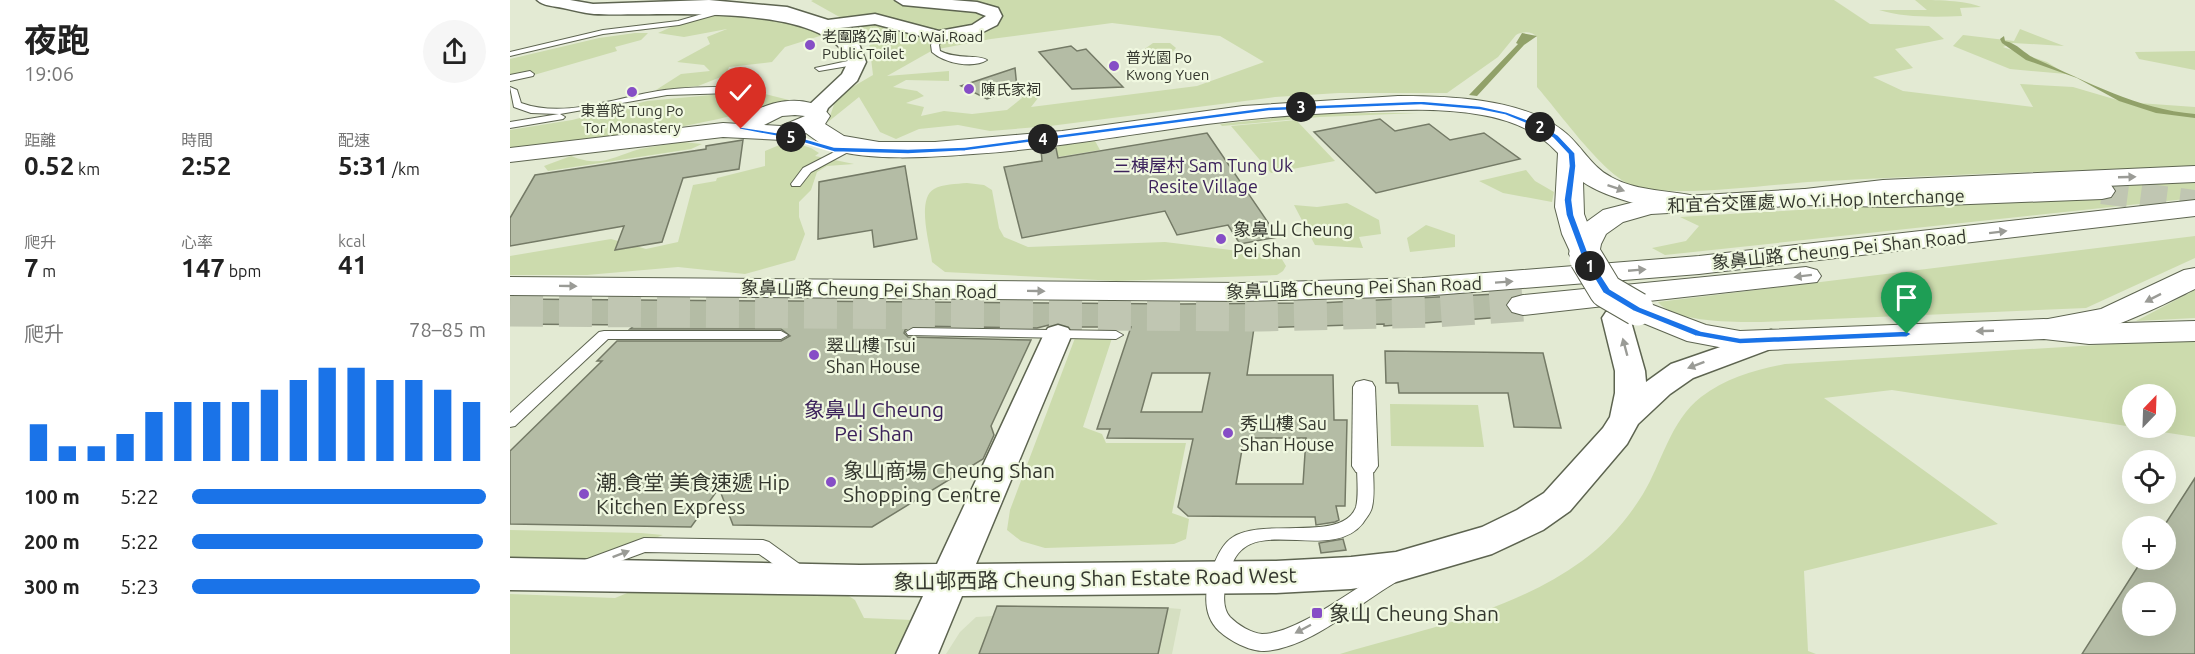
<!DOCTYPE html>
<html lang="zh-TW">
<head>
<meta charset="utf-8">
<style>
  :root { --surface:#fff; --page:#f6f6f6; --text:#222; --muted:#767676; --accent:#1a73e8 }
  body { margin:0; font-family:Ubuntu,"Noto Sans TC",sans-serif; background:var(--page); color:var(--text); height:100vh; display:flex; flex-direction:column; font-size:22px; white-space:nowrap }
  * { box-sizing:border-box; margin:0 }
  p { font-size:20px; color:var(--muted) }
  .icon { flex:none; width:33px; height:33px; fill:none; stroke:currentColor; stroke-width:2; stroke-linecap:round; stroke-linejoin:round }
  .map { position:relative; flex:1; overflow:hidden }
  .side { display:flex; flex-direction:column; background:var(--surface); width:510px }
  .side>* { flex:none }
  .needle { width:39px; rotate:23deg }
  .tools { position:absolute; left:1612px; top:384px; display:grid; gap:12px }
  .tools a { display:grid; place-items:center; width:54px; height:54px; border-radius:50%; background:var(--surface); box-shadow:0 6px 24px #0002; font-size:30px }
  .pin { position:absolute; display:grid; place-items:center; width:51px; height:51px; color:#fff; margin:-62px -26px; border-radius:50% 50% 50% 0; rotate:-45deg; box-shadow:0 0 6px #0007 }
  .pin .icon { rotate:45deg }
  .km { position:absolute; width:30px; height:30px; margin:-15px; border-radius:50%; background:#222; color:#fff; font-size:16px; line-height:30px; text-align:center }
  .round { display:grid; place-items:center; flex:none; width:63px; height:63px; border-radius:32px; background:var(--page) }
  .summary { display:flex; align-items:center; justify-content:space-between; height:102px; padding:0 24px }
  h1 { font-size:33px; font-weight:700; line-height:45px }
  .metrics { display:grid; grid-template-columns:repeat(3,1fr); gap:9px; height:102px; padding:6px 24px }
  .metrics div { display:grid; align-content:center }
  .metrics b { font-size:26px; font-weight:700 }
  .metrics small { font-size:16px; font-weight:400 }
  .metrics p { font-size:16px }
  .chart { height:168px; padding:12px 24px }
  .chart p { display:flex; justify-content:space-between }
  .chart svg { width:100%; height:108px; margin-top:6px; stroke:var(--accent); stroke-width:6 }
  ul { padding:0 24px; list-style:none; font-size:20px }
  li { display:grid; grid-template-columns:96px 72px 1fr; align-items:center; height:45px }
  li i { height:15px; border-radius:8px; background:var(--accent) }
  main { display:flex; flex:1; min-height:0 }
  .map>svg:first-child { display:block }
</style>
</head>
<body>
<main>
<section class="side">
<div class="summary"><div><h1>夜跑</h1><p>19:06</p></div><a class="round"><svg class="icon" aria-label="share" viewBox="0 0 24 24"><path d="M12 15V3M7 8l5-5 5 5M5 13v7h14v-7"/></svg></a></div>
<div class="metrics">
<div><p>距離</p><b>0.52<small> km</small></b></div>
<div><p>時間</p><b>2:52</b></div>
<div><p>配速</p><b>5:31<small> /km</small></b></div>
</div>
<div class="metrics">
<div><p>爬升</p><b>7<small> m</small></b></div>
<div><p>心率</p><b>147<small> bpm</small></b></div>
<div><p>kcal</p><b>41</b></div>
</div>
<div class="chart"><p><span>爬升</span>78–85 m</p>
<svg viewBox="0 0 160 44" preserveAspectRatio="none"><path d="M5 44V29M15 44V38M25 44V38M35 44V33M45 44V24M55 44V20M65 44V20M75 44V20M85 44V15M95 44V11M105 44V6M115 44V6M125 44V11M135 44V11M145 44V15M155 44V20"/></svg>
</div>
<ul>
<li><b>100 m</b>5:22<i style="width:100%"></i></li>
<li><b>200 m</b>5:22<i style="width:99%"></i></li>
<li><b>300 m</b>5:23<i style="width:98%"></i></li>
</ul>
</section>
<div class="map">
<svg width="1685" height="654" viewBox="0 0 1685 654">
  <rect width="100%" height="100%" fill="#e3ead3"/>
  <path fill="#d5dfc1" d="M487,606L658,608L671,609L662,654H436L450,632L466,617L483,616Z"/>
  <g fill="#ccdbad" fill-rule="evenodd">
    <path d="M303,0H1324L1360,24L1419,26L1434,39L1385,49L1403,68L1363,77L1393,91L1523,107L1510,84L1563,87L1614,102L1685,107V168C1556,170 1427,175 1298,182C1256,185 1156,199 1121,185C1092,173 1049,112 1027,87V37C1023,31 1012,31 1006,35L988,57L937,93H829L765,97L540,126L480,131L448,125L409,129L386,139L370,132L349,97L318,122L327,96L363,75L358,33L301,1ZM602,23L710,36L754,62L687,86L521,107L532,93L525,82L508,84L512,98L497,110L462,114L434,111L411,116L414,107L396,103L414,96L407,91L383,87L396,80L439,81V71L377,76L423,50L481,39Z"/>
    <path d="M1405,0C1425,0 1455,0 1471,7L1450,8L1452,16C1425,17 1395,18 1369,10H1417Z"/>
    <path d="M216,12L268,14L313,35L275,47L262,62L219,67L216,75L188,86L146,90L171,74L200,71L194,65L167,62L200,44L197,37L217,29L174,37L148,33L170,23Z"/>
    <path d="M1510,29L1554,46L1503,43L1493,47L1537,62L1556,74L1500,69L1443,46L1453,35L1504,41Z"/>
    <path d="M125,33H138L131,40L105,47L107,51L10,79H0V59L89,38Z"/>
    <path d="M643,43H660L666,48L656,59H626L625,56Z"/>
    <path d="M1685,51V70L1629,59L1625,52Z"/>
    <path d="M235,89L279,100C189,129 94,139 0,152V130L62,120L137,101L201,95H219Z"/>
    <path d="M860,113H908L810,117L712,126L710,124L803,114Z"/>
    <path d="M786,120L825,161L761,173L721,126Z"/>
    <path d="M279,141L301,148L309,153L305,156L344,164L317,166L307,172L301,190L289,202V217L295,234L285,260L235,274L168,267L77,275H0V256L101,239L136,249L168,242L183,185L206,181L207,178L255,166V151Z"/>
    <path d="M585,141L590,150L542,158L536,151L553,145Z"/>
    <path d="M173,142L192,144L181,149L38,171L34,166L61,156C91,168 102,157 130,149C144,146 159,144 173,142Z"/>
    <path d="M1016,170L1025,181L1044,192L1042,202L993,193L969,181Z"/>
    <path d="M1685,180V198L1155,255L1142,248L1176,241L1189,226L1170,217L1354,206L1609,196L1591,184Z"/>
    <path d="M457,183L474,185L482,190L489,228L494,237L518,247L655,242L770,256L776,266L773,271L767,275L607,281L435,272L422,262C420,245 406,199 424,189C433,184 446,184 457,183Z"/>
    <path d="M837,203L869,220L871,234L849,237L853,248L805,245L784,205L807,207Z"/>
    <path d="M916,225L945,235V247L900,252L897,238Z"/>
    <path d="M1685,236V258L1576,308L1251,322C1224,322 1165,323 1148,302Z"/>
    <path d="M1685,290V318L1626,321Z"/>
    <path d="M565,338H602L573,427L592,434L596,443H676L662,513L679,519L676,539L664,544L535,548L511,541L497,530L500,510Z"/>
    <path d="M1685,339V437L1626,428H1656V394H1623V427L1382,390L1314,398L1488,524L1294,571L1298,651L1306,654H830C912,630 1001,612 1072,561C1097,543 1117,520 1133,494C1152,463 1160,421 1191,397C1216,378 1244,370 1275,364Z"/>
    <path d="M880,404L968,405L974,447L881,446Z"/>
    <path d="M0,530L131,533L153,535L78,564L0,562Z"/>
    <path d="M186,565L293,567L345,600L354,618L402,620L384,654H0V594L105,598Z"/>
  </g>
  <g fill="#91a169">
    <path d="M1012,33L1027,36L1014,45L967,96L959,95L1008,44L1006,43Z"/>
    <path d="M1494,36L1495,41C1509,44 1514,54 1526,59C1578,82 1627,109 1685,114V118L1646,113L1609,101L1567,78L1516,60L1492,43L1490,39Z"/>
  </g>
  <g fill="#b4bca5" stroke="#747a66" stroke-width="1.5" fill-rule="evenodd">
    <path d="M561,46L567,51L576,49L613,87L562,89L529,52Z"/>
    <path d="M505,68L507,88L477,99L451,86Z"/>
    <path d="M870,119L885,131L919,124L940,140L974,133L1010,159L866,193L804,132Z"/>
    <path d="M697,133L768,237L730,244L718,225L667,235L655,211L512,238L494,167L532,161L531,150L546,148L548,158Z"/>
    <path d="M233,140L229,169L173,178L152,242L105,250L114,226L0,246V218L25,175L196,149V146Z"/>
    <path d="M395,166L407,239L364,247L362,230L308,239L309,182Z"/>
    <path d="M1007,293L1000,297L995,305L1000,313L1007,316L874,326V324L744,328L737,375H823L824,420H837L835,506H826L829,520L825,522L806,525L805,517L678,516L668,507L683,439L597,438L600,429H587L621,327H560L547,323L527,328L403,326L395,330L394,333L398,337L521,340L481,426L484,435L473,459L362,527L223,525L209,488L181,527L0,524V451L92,361H87L107,341H271L280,336L271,329H120L125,325L0,324V299L673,304L808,303ZM642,373H700L692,412H631ZM734,438H796L793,484H726Z"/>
    <path d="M875,351L1033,353L1051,428L1004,427L998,393H889L888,383H876Z"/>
    <path d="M1685,478V654H1572L1632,560H1656V526H1654ZM1623,592H1656V626H1623Z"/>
    <path d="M833,539L836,550L811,553L809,543Z"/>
    <path d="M487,606L658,608L648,654H469Z"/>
  </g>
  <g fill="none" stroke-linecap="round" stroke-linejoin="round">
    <path stroke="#c0c6b2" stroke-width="26" stroke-dasharray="26 13" stroke-linecap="butt" d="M1592,191L1685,203"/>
    <path stroke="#c0c6b2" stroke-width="33" stroke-dasharray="33 16" stroke-linecap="butt" d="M0,310L750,315L925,311L1013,305"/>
    <defs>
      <g id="service">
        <path d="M216,7L220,9L219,11L169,25L93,34L0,56V52L93,30L168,21Z"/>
        <path d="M426,34L433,36L429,45L430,51C447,60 468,54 477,60C463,69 434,63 422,52L421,45Z"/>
        <path d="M347,59L350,60V64L309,71L305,68Z"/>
        <path d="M20,71L24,74L23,76L0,81V75Z"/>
        <path d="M0,87L7,90L11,103C55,119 104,98 148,91C172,87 197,87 222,87L226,90L222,93L157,95L50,114L55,117L53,119L0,128V122L49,114L21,113L4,107Z"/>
        <path d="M334,147L338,148V152L301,172L290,186H282L281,184L293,168Z"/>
        <path d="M403,328L606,331L613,335L606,339L398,335L396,332Z"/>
        <path d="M94,331H271L278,335L271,339H98L5,426L0,427V413L89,332Z"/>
        <path d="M855,460L861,462L863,466C863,479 865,495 862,507C861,513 856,518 853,523C822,563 746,516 724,560C717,575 708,603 720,617C728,625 741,633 752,634C787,634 842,589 874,572L880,570L886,572L889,577L886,582C848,604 799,649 754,651C739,651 720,641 709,631C691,614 695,587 703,567C707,556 713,543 723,537C753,517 833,543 846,507C849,496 847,478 847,466L849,462Z"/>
        <path d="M134,538L253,540L259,542L295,568L298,573L295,578L289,580L283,578L249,554L135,552L78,573L72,571L69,566L72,561Z"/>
      </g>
      <path id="pedestrian" d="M854,380L862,382L865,387L868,466L864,472L855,475L846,472L842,466L843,387L846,382Z"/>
      <g id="minor">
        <path d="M27,0H60L83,4L199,0L277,7L318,20L365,14L429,31L462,25L476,16L466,12L393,5L385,0H442L467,2L488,8L492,16L487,25L473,32L429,41L365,24L330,28L349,44L356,62L347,81L318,108L314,117H300L297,113L298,106L332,74L338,62C319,0 142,17 84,14C74,13 63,10 53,8C44,6 33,6 27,0Z"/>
        <path d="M1106,310L1116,312L1120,318L1135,371L1136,382L1161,364L1251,333L1261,330L1271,333L1275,339L1271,345L1183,378L1160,394L1128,424L1117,444L1060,511L1033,530L982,554L886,582L841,589L766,593L452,596L428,654H386L413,596L0,590V558L350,565L427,564L534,334L538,328L548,325L558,328L562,334L466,564L766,561L841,557L886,552L972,527L1007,510L1034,493L1093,428L1100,417L1105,393V371L1092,318L1096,312Z"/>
      </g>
      <path id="tertiary" d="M888,96C938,96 1010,98 1052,130C1071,144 1080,166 1101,177C1128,192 1160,190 1190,197L1194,203L1190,209C1161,216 1097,199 1073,182L1074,214L1089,254L1084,260L1074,263L1064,260L1052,234L1045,207L1048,153C1028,131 1001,120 972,115C929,107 885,110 841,112C793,114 745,118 697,124C619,134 542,149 463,154C424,157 356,162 319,148C311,144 303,138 296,133L273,140L213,137L0,162V148L213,123L230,124C247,100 302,90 320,116L315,124L334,136L369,142H425L552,131L733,106ZM285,115L295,116L271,126L254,125L272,116Z"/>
      <g id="primary">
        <path d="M1592,183L1601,185L1605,191L1601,197L1592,199L1384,207L1295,205L1141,214L1113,222L1096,234L1091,244L1089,254L1091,258L1087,264L1076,267L1065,264L1059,254L1061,244L1075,223L1093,210L1140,198L1295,189L1384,191Z"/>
        <path d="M1127,299L1196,325L1230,331L1534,319L1579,324L1685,321V341L1579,344L1534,339L1230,351L1177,341L1116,316L1111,309L1116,302Z"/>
      </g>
      <g id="trunk">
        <path d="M1685,166V182L1373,196L1295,205L1285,203L1282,197L1285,191L1295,189L1373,180Z"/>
        <path d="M1685,200V216L1189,274L912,296L732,301L0,295V277L732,283L912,278L1189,256Z"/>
        <path d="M1296,267L1307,270L1311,276L1307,282L1013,315L1002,312L997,305L1002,298L1013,295Z"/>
        <path d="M1685,268V289C1642,310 1571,348 1522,336L1517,329L1522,322L1591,309L1674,270Z"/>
      </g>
    </defs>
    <use href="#service" stroke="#5d6450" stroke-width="2"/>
    <use href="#pedestrian" stroke="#5d6450" stroke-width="2"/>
    <use href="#minor" stroke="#5d6450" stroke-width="3"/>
    <use href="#tertiary" stroke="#5d6450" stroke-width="2"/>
    <use href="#primary" stroke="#5d6450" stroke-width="2"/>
    <use href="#trunk" stroke="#5d6450" stroke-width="2"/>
    <use href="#service" fill="#fff" fill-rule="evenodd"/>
    <use href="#pedestrian" fill="#fff" fill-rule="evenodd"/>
    <use href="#minor" fill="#fff" fill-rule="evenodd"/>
    <use href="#tertiary" fill="#fff" fill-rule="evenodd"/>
    <use href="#primary" fill="#fff" fill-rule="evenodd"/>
    <use href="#trunk" fill="#fff" fill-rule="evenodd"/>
    <defs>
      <path id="primary-bridge" d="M1076,258L1096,291L1127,309"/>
    </defs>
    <use href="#primary-bridge" stroke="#5d6450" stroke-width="35" stroke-linecap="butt"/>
    <use href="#primary-bridge" stroke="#fff" stroke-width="33"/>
  </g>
  <defs><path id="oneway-solid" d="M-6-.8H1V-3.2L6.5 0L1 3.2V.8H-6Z" transform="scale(1.5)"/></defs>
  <g fill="#9a9b96">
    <use href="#oneway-solid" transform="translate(1617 177) rotate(-2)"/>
    <use href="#oneway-solid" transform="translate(1106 188) rotate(19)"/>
    <use href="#oneway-solid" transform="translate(1488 232) rotate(-7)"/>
    <use href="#oneway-solid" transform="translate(1127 270) rotate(-5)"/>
    <use href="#oneway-solid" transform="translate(1293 276) rotate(173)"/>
    <use href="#oneway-solid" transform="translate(994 282) rotate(-4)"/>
    <use href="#oneway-solid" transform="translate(58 286) rotate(1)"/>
    <use href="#oneway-solid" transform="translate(526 291) rotate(1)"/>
    <use href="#oneway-solid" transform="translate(1643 298) rotate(153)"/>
    <use href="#oneway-solid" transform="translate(1475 331) rotate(178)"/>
    <use href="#oneway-solid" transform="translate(1115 347) rotate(-105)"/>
    <use href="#oneway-solid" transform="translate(1186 365) rotate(159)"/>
    <use href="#oneway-solid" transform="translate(111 554) rotate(-21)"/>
    <use href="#oneway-solid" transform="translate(793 629) rotate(152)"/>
  </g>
  <path fill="#1a73e8" stroke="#fff" stroke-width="1.5" d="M911,101L970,106L997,112L1034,126L1048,135L1065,153L1066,166L1062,200L1064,215L1080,258L1100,289L1130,307L1191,331L1230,338L1397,331L1402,334L1397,337L1230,344L1185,336L1123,311L1093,293L1072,258L1056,215L1054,200L1059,166L1058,154L1043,138L1029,129L995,115L970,110L911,105L759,111L455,151L398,154L324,152L281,139L228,129L231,127L282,135L324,147L398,149L455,147L759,107Z"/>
  <g fill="#864ec6" stroke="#f0f8e0" stroke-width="2">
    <circle cx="300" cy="45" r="6"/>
    <circle cx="604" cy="66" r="6"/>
    <circle cx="459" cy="89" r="6"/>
    <circle cx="122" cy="92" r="6"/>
    <circle cx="711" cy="239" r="6"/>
    <circle cx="304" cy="355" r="6"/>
    <circle cx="718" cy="433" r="6"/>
    <circle cx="321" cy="482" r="6"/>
    <circle cx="74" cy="494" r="6"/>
    <rect x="801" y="607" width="12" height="12" rx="3"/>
  </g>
  <g text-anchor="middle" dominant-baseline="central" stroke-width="4.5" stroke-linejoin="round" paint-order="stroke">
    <g font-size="15" fill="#34372e" stroke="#f0f8e0" text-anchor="start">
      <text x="312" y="36">老圍路公廁 Lo Wai Road<tspan x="312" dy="17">Public Toilet</tspan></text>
      <text x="616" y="57">普光園 Po<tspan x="616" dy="17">Kwong Yuen</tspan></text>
      <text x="471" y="89">陳氏家祠</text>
      <text x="122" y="110" text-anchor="middle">東普陀 Tung Po<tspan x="122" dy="17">Tor Monastery</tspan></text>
    </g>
    <g font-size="18" fill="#3c225b" stroke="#f0f8e0">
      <text x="693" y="165">三棟屋村 Sam Tung Uk<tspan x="693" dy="21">Resite Village</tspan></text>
    </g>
    <g font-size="18" fill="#34372e" stroke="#f0f8e0">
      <text transform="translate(1306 200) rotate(-2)">和宜合交匯處 Wo Yi Hop Interchange</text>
      <text transform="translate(1329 249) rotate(-6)">象鼻山路 Cheung Pei Shan Road</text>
      <text transform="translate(844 287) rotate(-2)">象鼻山路 Cheung Pei Shan Road</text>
      <text transform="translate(359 289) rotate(1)">象鼻山路 Cheung Pei Shan Road</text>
    </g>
    <g font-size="18" fill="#34372e" stroke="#f0f8e0" text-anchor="start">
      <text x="723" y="229">象鼻山 Cheung<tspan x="723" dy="21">Pei Shan</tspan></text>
      <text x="316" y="345">翠山樓 Tsui<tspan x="316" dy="21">Shan House</tspan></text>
      <text x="730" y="423">秀山樓 Sau<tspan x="730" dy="21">Shan House</tspan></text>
    </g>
    <g font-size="21" fill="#3c225b" stroke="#f0f8e0">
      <text x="364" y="409">象鼻山 Cheung<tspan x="364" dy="24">Pei Shan</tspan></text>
    </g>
    <g font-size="21" fill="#34372e" stroke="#f0f8e0" text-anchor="start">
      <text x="333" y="470">象山商場 Cheung Shan<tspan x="333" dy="24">Shopping Centre</tspan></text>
      <text x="86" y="482">潮.食堂 美食速遞 Hip<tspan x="86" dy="24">Kitchen Express</tspan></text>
      <text x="819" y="613">象山 Cheung Shan</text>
    </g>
    <g font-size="21" fill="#34372e" stroke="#f0f8e0">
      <text transform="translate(585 578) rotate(-1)">象山邨西路 Cheung Shan Estate Road West</text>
    </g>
  </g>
</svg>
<div class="tools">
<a><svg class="needle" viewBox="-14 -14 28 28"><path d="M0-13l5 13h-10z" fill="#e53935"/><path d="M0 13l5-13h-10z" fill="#767676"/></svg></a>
<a><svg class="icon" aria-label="locate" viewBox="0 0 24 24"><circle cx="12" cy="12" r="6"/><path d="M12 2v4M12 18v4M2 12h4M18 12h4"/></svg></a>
<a>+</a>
<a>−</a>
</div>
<div class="pin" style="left:1397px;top:334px;background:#1e9e55"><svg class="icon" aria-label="arrive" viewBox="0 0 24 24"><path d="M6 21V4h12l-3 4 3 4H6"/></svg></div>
<div class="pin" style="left:231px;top:129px;background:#d93025"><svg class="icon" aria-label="check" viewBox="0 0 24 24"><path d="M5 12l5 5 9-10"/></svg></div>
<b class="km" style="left:1080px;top:266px">1</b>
<b class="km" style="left:1030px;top:127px">2</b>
<b class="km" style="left:791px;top:107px">3</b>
<b class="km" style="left:533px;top:139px">4</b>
<b class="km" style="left:281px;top:137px">5</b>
</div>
</main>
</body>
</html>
